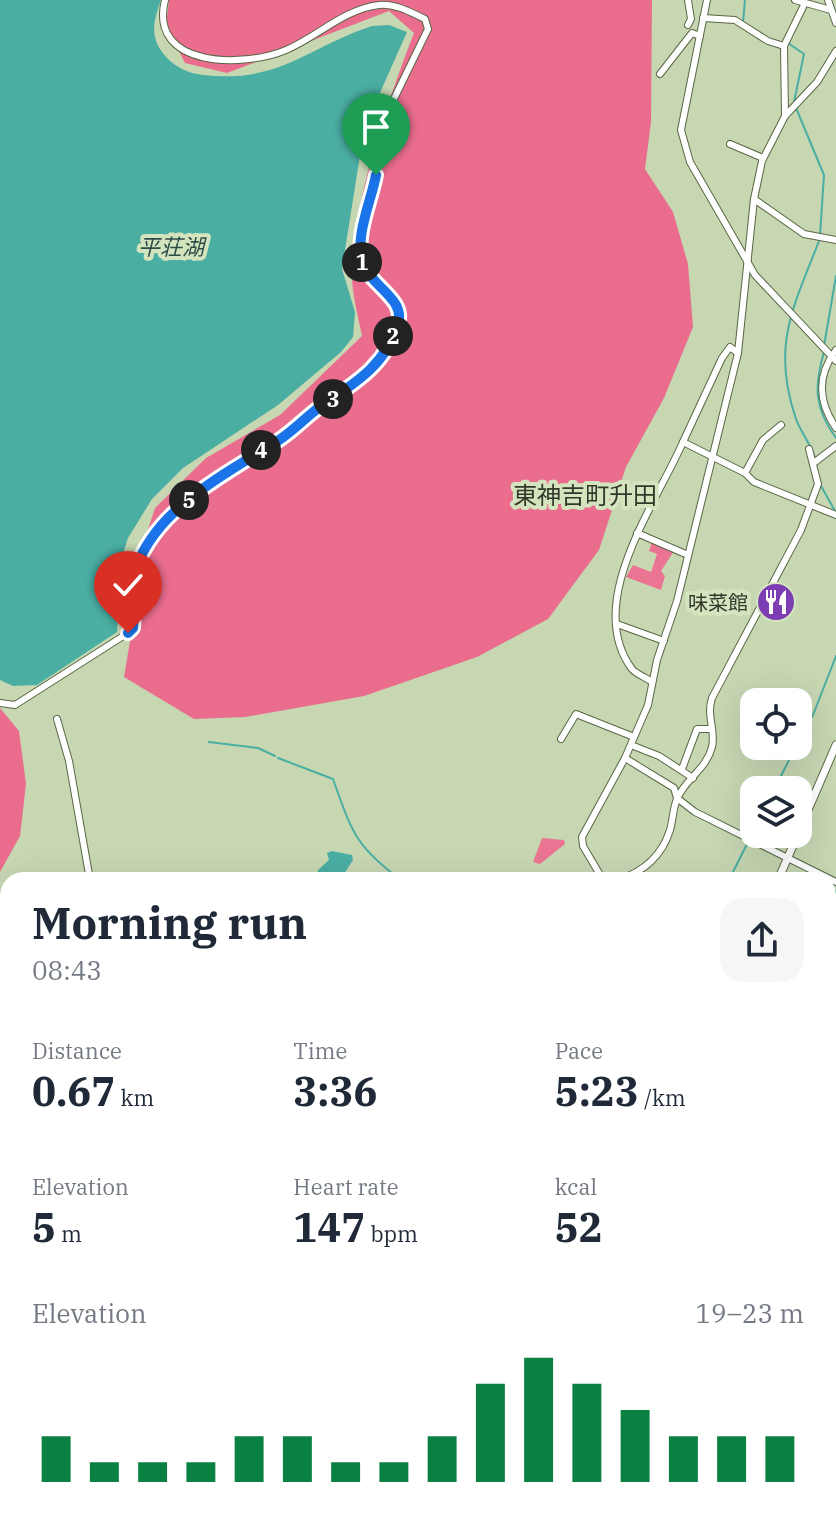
<!DOCTYPE html>
<html lang="en">
<head>
<meta charset="utf-8">
<style>
  :root { --surface:#fff; --page:#f6f6f7; --text:#1f2937; --muted:#747a83; --accent:#0b8043 }
  body { margin:0; font-family:"IBM Plex Serif","Noto Sans JP",serif; background:var(--page); color:var(--text); height:100vh; display:flex; flex-direction:column; font-size:30px; white-space:nowrap }
  * { box-sizing:border-box; margin:0 }
  p { font-size:26px; color:var(--muted) }
  .icon { flex:none; width:44px; height:44px; fill:none; stroke:currentColor; stroke-width:2; stroke-linecap:round; stroke-linejoin:round }
  .map { position:relative; flex:1; overflow:hidden }
  .details { position:absolute; left:0px; top:872px; width:836px; height:648px; display:flex; flex-direction:column; background:var(--surface); border-radius:24px 24px 0 0; box-shadow:0 8px 32px #0002 }
  .details>* { flex:none }
  .buttons { position:absolute; left:740px; top:688px; display:grid; gap:16px }
  .buttons a { display:grid; place-items:center; width:72px; height:72px; border-radius:16px; background:var(--surface); box-shadow:0 8px 32px #0002; font-size:40px }
  .pin { position:absolute; display:grid; place-items:center; width:68px; height:68px; color:#fff; margin:-82px -34px; border-radius:50% 50% 50% 0; rotate:-45deg; box-shadow:0 0 8px #0007 }
  .pin .icon { rotate:45deg }
  .km { position:absolute; width:40px; height:40px; margin:-20px; border-radius:50%; background:#222; color:#fff; font-size:22px; line-height:40px; text-align:center }
  .round { display:grid; place-items:center; flex:none; width:84px; height:84px; border-radius:24px; background:var(--page) }
  .head { display:flex; align-items:center; justify-content:space-between; height:136px; padding:0 32px }
  h1 { font-size:44px; font-weight:700; line-height:60px }
  .metrics { display:grid; grid-template-columns:repeat(3,1fr); gap:12px; height:136px; padding:8px 32px }
  .metrics div { display:grid; align-content:center }
  .metrics b { font-size:40px; font-weight:700 }
  .metrics small { font-size:22px; font-weight:400 }
  .metrics p { font-size:22px }
  .chart { height:224px; padding:16px 32px }
  .chart p { display:flex; justify-content:space-between }
  .chart svg { width:100%; height:144px; margin-top:8px; stroke:var(--accent); stroke-width:6 }
  .map>svg:first-child { display:block }
</style>
</head>
<body>
<div class="map">
<svg width="836" height="1520" viewBox="0 0 836 1520">
  <rect width="100%" height="100%" fill="#c7d7b2"/>
  <path fill="#b9cb9f" d="M667,1512H767L782,1520H663Z"/>
  <g fill="#ea7492">
    <path d="M652,542L674,551L661,571L665,576L661,590L626,577L633,565L651,572L657,554L649,551Z"/>
    <path d="M542,838L564,840L565,844L540,864L533,862Z"/>
    <path d="M0,973H8V1209L2,1211Z"/>
    <path d="M8,1418V1512H80L79,1520H0V1436Z"/>
  </g>
  <g fill="#ea6d8e">
    <path d="M169,0H652L651,122L645,169L673,212L688,264L693,327L664,398L626,467L599,550L548,619L477,657L364,696L245,717L194,719L124,677L132,629L133,576L155,508L206,458L280,415L362,336C358,315 351,291 352,270C353,202 389,97 414,33L389,11L227,73L185,63L166,26Z"/>
    <path d="M0,708L19,731L26,784L20,836L0,872Z"/>
  </g>
  <g fill="#4aaea3">
    <path d="M0,0H161C152,25 149,41 170,61C184,73 198,75 215,76C283,80 313,45 372,26L389,25L407,32L375,104L361,149L342,269L355,312L353,337L341,352L278,405L183,468L152,499L128,538L121,560L117,632L37,685L13,686L0,680Z"/>
    <path d="M332,851L352,855L353,860L340,880H322L317,876L318,870L329,860L327,853Z"/>
  </g>
  <g fill="none" stroke-linecap="round" stroke-linejoin="round">
    <g stroke="#4aaea3" stroke-width="2">
      <path d="M743,22L745,0"/>
      <path d="M788,43L804,54L794,102"/>
      <path d="M796,108L824,175L820,235"/>
      <path d="M824,346L836,276"/>
      <path d="M824,352C814,386 814,408 836,438"/>
      <path d="M815,458C811,444 801,433 796,419C771,346 793,308 819,241"/>
      <path d="M820,484L836,513"/>
      <path d="M798,741L813,715L836,656"/>
      <path d="M209,742L258,748L275,756"/>
      <path d="M278,758L333,779C352,832 355,846 401,880"/>
      <path d="M774,790L796,746"/>
      <path d="M729,880L748,842"/>
      <path d="M828,904L836,891"/>
      <path d="M828,1108L836,1121"/>
      <path d="M828,1124L836,1138"/>
      <path d="M608,1512L622,1518"/>
      <path d="M621,1520L625,1512"/>
    </g>
    <defs>
      <g id="minor">
        <path d="M707,0L681,130L690,162L755,275L836,361"/>
        <path d="M795,0L831,10"/>
        <path d="M828,0L836,23"/>
        <path d="M703,18L735,20L768,41L784,46L785,116"/>
        <path d="M688,25L691,19L688,0"/>
        <path d="M784,46L803,7"/>
        <path d="M660,74L692,33L700,36"/>
        <path d="M730,144L763,158"/>
        <path d="M754,199L804,234L836,240"/>
        <path d="M836,350C817,375 818,402 836,428"/>
        <path d="M738,353L730,347L722,358L683,442L745,473L754,482L836,515"/>
        <path d="M815,462L836,446"/>
        <path d="M745,473L763,440L781,425"/>
        <path d="M637,533L688,555"/>
        <path d="M617,624L664,641"/>
        <path d="M652,682C647,678 636,674 632,669C583,603 656,504 683,442"/>
        <path d="M0,703L15,705L128,633L133,628L136,569L148,545L172,518L212,481L276,442L300,421L367,376L398,327V307L363,264L361,238L391,105L428,29L425,19C412,13 395,3 379,5C344,9 317,37 286,50C243,68 148,68 165,0"/>
        <path d="M57,719L69,761L90,880"/>
        <path d="M561,739L576,714L634,737"/>
        <path d="M631,745L659,756L693,778"/>
        <path d="M625,758L674,788L677,798L695,812L836,882"/>
        <path d="M682,769L697,729H712"/>
        <path d="M603,880L583,846L582,837L625,758L648,705L657,660L677,601L738,353L754,199L762,161L785,116L817,82L836,51"/>
        <path d="M618,880C643,872 662,856 670,830C673,820 673,808 677,799C685,779 706,770 712,747C716,730 706,716 712,698L801,530L818,484L809,449"/>
        <path d="M0,1214H8"/>
        <path d="M0,1272L8,1258"/>
        <path d="M0,1287L8,1290"/>
        <path d="M828,1321L836,1326"/>
        <path d="M828,1344L836,1328"/>
        <path d="M0,1389L8,1391"/>
        <path d="M828,1417L836,1405"/>
        <path d="M356,1512L372,1520"/>
        <path d="M416,1512V1520"/>
        <path d="M474,1512L477,1520"/>
        <path d="M774,1512L788,1520"/>
        <path d="M86,1520L88,1512"/>
        <path d="M252,1520L290,1517L301,1512"/>
        <path d="M320,1520L321,1512"/>
        <path d="M512,1520L525,1514"/>
      </g>
      <g id="tertiary">
        <path d="M798,833L836,745"/>
        <path d="M778,880L798,834"/>
        <path d="M828,1271L836,1275"/>
        <path d="M224,1520L228,1512"/>
      </g>
      <g id="secondary">
        <path d="M0,941L8,936"/>
        <path d="M828,1384H836"/>
        <path d="M525,1512L526,1520"/>
        <path d="M626,1520L630,1512"/>
      </g>
    </defs>
    <use href="#minor" stroke="#596745" stroke-width="8"/>
    <use href="#tertiary" stroke="#596745" stroke-width="9"/>
    <use href="#secondary" stroke="#596745" stroke-width="10"/>
    <use href="#minor" stroke="#fff" stroke-width="6"/>
    <use href="#tertiary" stroke="#fff" stroke-width="7"/>
    <use href="#secondary" stroke="#fff" stroke-width="8"/>
  </g>
  <g fill="none" stroke-linecap="round" stroke-linejoin="round">
    <defs>
      <path id="route" d="M128,633L133,628C135,609 130,586 136,568C158,506 228,473 279,440C294,430 306,417 321,406C354,384 386,365 398,324C406,299 371,286 363,264C354,237 371,202 376,175"/>
    </defs>
    <use href="#route" stroke="#fff" stroke-width="16"/>
    <use href="#route" stroke="#1a73e8" stroke-width="10"/>
  </g>
  <defs>
    <symbol id="restaurant-disc" viewBox="-11 -11 22 22"><circle r="9.5" fill="#7e3eb3" stroke="#d4e4be"/><path d="M-5-6h1v4h1v-4h1v4h1v-4h1v5L-1.5 .5V6h-2V.5L-5-1ZM5-6V6H3V1.5H1.5Q1.5-4 5-6Z" fill="#fff"/></symbol>
  </defs>
  <g fill-rule="evenodd">
    <use href="#restaurant-disc" x="754" y="580" width="44" height="44"/>
  </g>
  <g text-anchor="middle" dominant-baseline="central" stroke-width="8" stroke-linejoin="round" paint-order="stroke">
    <g font-size="20" fill="#32382a" stroke="#d4e4be" text-anchor="end">
      <text x="748" y="602">味菜館</text>
    </g>
    <g font-size="22" font-style="italic" fill="#2e4d49" stroke="#d4e4be">
      <text x="171" y="246">平荘湖</text>
    </g>
    <g font-size="24" fill="#32382a" stroke="#d4e4be">
      <text x="585" y="495">東神吉町升田</text>
    </g>
  </g>
</svg>
<div class="buttons">
<a><svg class="icon" aria-label="locate" viewBox="0 0 24 24"><circle cx="12" cy="12" r="6"/><path d="M12 2v4M12 18v4M2 12h4M18 12h4"/></svg></a>
<a><svg class="icon" aria-label="layers" viewBox="0 0 24 24"><path d="M12 4l9 5-9 5-9-5zM3 14l9 5 9-5"/></svg></a>
</div>
<div class="pin" style="left:376px;top:175px;background:#1e9e55"><svg class="icon" aria-label="arrive" viewBox="0 0 24 24"><path d="M6 21V4h12l-3 4 3 4H6"/></svg></div>
<div class="pin" style="left:128px;top:633px;background:#d93025"><svg class="icon" aria-label="check" viewBox="0 0 24 24"><path d="M5 12l5 5 9-10"/></svg></div>
<b class="km" style="left:362px;top:262px">1</b>
<b class="km" style="left:393px;top:336px">2</b>
<b class="km" style="left:333px;top:399px">3</b>
<b class="km" style="left:261px;top:450px">4</b>
<b class="km" style="left:189px;top:500px">5</b>
<section class="details">
<div class="head"><div><h1>Morning run</h1><p>08:43</p></div><a class="round"><svg class="icon" aria-label="share" viewBox="0 0 24 24"><path d="M12 15V3M7 8l5-5 5 5M5 13v7h14v-7"/></svg></a></div>
<div class="metrics">
<div><p>Distance</p><b>0.67<small> km</small></b></div>
<div><p>Time</p><b>3:36</b></div>
<div><p>Pace</p><b>5:23<small> /km</small></b></div>
</div>
<div class="metrics">
<div><p>Elevation</p><b>5<small> m</small></b></div>
<div><p>Heart rate</p><b>147<small> bpm</small></b></div>
<div><p>kcal</p><b>52</b></div>
</div>
<div class="chart"><p><span>Elevation</span>19–23 m</p>
<svg viewBox="0 0 160 44" preserveAspectRatio="none"><path d="M5 44V30M15 44V38M25 44V38M35 44V38M45 44V30M55 44V30M65 44V38M75 44V38M85 44V30M95 44V14M105 44V6M115 44V14M125 44V22M135 44V30M145 44V30M155 44V30"/></svg>
</div>
</section>
</div>
</body>
</html>
